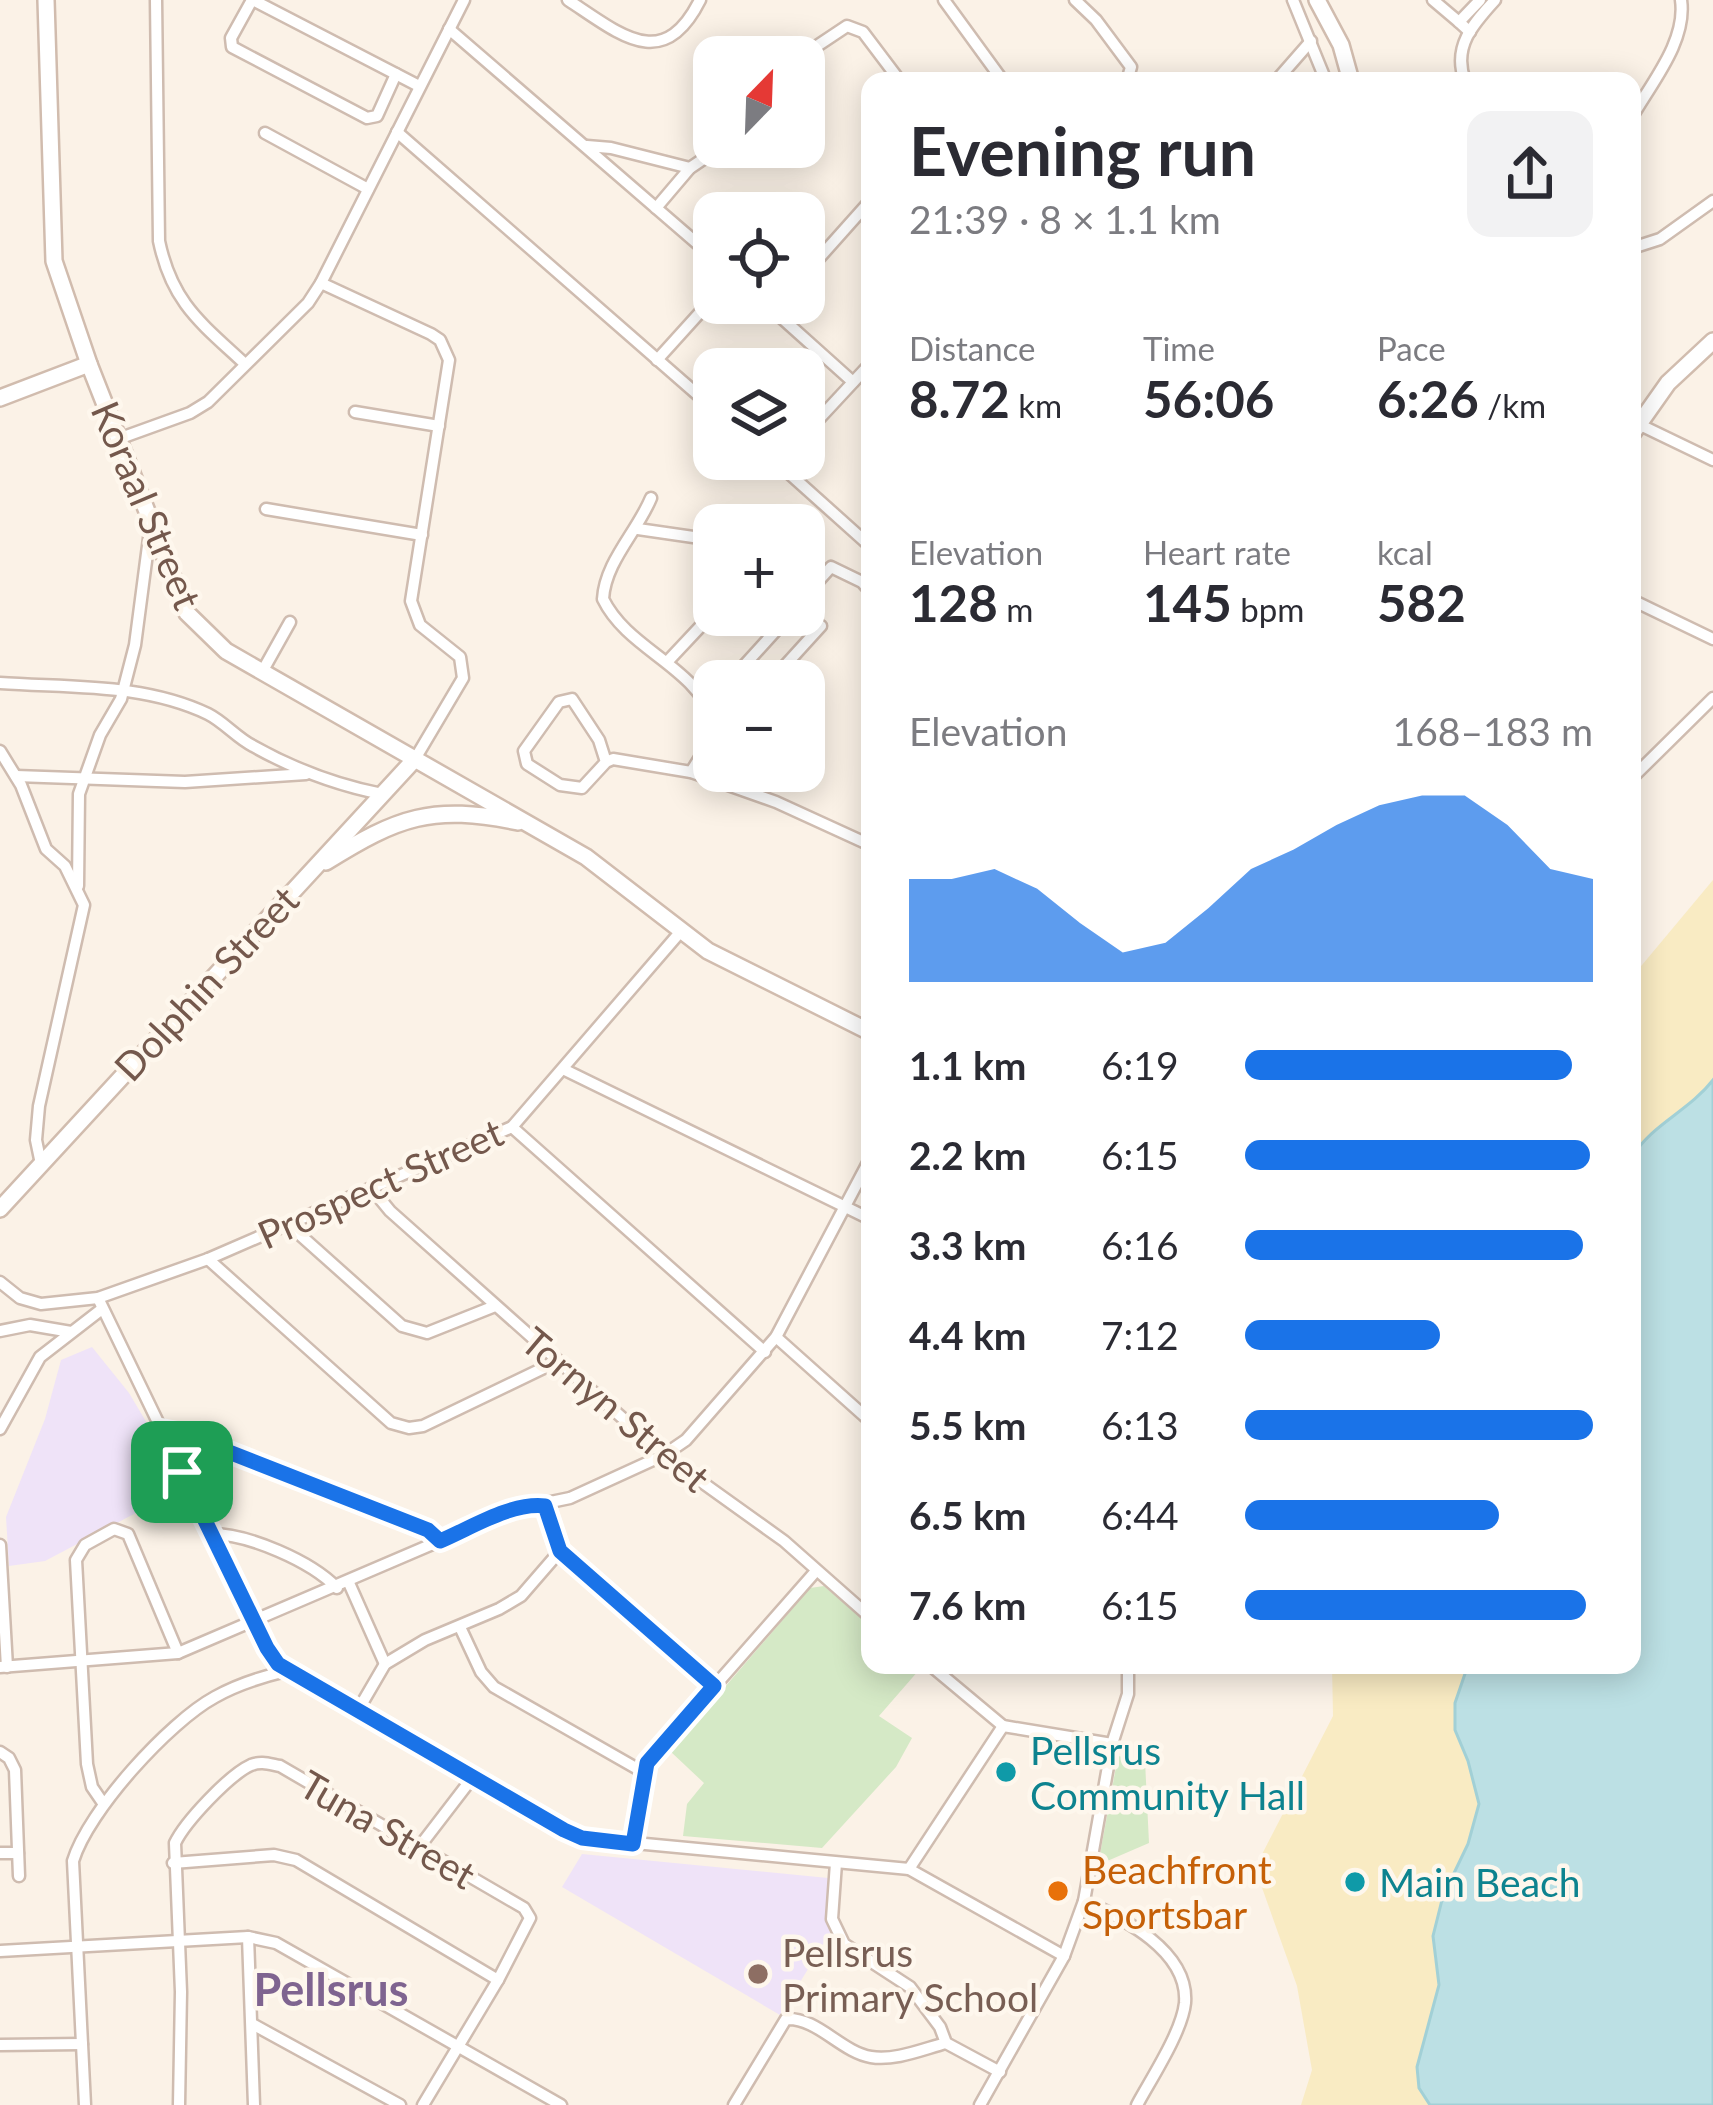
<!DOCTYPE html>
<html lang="en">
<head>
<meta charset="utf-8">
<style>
  :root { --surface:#fff; --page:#f2f2f3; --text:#2b2b33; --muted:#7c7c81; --accent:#1a73e8 }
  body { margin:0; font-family:Lato,sans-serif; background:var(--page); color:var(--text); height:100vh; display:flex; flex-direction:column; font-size:45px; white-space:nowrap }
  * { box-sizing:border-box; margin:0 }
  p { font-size:39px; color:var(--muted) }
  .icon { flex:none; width:66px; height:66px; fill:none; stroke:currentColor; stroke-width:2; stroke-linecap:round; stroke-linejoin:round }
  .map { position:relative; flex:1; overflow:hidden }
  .details { position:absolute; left:861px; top:72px; width:780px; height:1602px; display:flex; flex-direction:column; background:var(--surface); border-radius:24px; box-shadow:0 6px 30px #0003 }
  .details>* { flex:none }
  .needle { width:78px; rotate:23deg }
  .tools { position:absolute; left:693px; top:36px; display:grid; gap:24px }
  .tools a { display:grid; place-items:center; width:132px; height:132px; border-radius:24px; background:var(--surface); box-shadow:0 6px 30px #0003; font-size:60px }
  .pin { position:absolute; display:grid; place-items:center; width:102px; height:102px; color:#fff; margin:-51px; border-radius:24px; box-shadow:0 6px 18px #0006 }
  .round { display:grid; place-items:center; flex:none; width:126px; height:126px; border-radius:24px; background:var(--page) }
  .headline { display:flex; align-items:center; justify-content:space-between; height:204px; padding:0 48px }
  h1 { font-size:66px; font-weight:700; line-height:90px }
  .stats { display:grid; grid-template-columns:repeat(3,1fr); gap:18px; height:204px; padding:12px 48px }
  .stats div { display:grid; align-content:center }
  .stats b { font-size:51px; font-weight:700 }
  .stats small { font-size:33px; font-weight:400 }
  .stats p { font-size:33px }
  .chart { height:336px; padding:24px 48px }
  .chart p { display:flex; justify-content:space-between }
  .chart svg { width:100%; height:216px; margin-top:12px; fill:var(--accent); opacity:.7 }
  ul { padding:0 48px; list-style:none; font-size:39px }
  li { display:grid; grid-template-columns:192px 144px 1fr; align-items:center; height:90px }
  li i { height:30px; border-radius:15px; background:var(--accent) }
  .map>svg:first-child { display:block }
</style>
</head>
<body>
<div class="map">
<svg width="1713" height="2105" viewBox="0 0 1713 2105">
  <rect width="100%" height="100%" fill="#fbf2e7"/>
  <g fill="#efe3f8">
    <path d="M92,1347L129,1393L185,1487L45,1561L9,1566L6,1517L45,1419L61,1360Z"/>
    <path d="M582,1854L828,1878L830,1933L780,2015L562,1887Z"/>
  </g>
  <g fill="#d5e9c6">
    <path d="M824,1586L870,1626V1665H913L919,1670L879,1716L912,1738L896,1767L822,1848L683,1836L687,1804L704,1783L670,1751L810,1588Z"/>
    <path d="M1118,1756L1145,1761L1149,1843L1098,1865Z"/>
  </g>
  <g fill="#f9ebc3">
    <path d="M1713,880V1080C1689,1111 1653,1123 1632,1157V977Z"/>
    <path d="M1332,1665H1468L1455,1703V1730L1468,1761L1479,1804L1468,1844L1443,1896L1434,1956L1439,1985L1419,2088L1430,2105H1301L1312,2070L1297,1986L1255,1868L1333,1716Z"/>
  </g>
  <path fill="#bce0e4" stroke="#a2d0d6" stroke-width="3" d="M1713,1080V2105H1430L1419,2088L1417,2067L1439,1985L1433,1936L1443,1896L1468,1844L1479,1804L1468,1761L1455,1730V1703L1468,1665H1632V1157C1652,1124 1689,1111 1713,1080Z"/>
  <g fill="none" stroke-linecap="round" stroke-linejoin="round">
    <defs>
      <g id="street">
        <path d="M156,0L159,241C172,303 201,323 245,364"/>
        <path d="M252,0L231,38L232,47L367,118L377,116L396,74"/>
        <path d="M253,0L419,86"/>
        <path d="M568,0C620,34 663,74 700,0"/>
        <path d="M944,0L1003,81"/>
        <path d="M1075,0L1096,20L1131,67L1127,81"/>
        <path d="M1293,0L1326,81"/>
        <path d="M1433,0L1459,22"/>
        <path d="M449,29L714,258"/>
        <path d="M1470,32L1459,22L1480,0"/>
        <path d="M804,61L817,46L847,26L863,32L900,81"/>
        <path d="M1276,81L1311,41"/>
        <path d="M1465,81C1452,47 1473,24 1495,0"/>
        <path d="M1632,117C1652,82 1687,41 1681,0"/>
        <path d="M397,132L714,409"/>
        <path d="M265,133L368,189"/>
        <path d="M587,146L611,148L690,168"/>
        <path d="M656,208L690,168L721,147"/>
        <path d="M1632,248L1660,239L1713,201"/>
        <path d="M804,275L870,201"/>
        <path d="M321,283L431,334L440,340L449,360L411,601L420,625L460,657L463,678L415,759"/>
        <path d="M765,303L853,382"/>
        <path d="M657,360L714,297"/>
        <path d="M355,412L439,426"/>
        <path d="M1632,421L1713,460"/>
        <path d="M804,435L870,364"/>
        <path d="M118,439L190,413L208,402L308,303L321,283L464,0"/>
        <path d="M773,459L870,546"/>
        <path d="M651,498C637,532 605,562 603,599C628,650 694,665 714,720"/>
        <path d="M266,509L422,535"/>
        <path d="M638,529L714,540"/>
        <path d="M804,597L831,567L862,582L870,591"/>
        <path d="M1632,600L1713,639"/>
        <path d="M668,661L714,612"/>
        <path d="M262,672L290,622"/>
        <path d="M730,681L790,615"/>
        <path d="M771,681L821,626"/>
        <path d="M0,683C70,688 143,683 208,714C224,722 237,738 253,746C294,769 336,785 382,794"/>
        <path d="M0,751L21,785L46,849L65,866L84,905L39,1106L36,1140L41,1164"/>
        <path d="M606,762L599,740L572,699L559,702L524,751L527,764L560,785L582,788L606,762L613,759L691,772L776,802L870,845"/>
        <path d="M691,772L714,735"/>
        <path d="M16,776L185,782L306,774"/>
        <path d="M1632,778L1713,698"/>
        <path d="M78,886L79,794L100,735L121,699L135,645L151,523"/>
        <path d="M565,1070L870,1219"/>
        <path d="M512,1127L765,1352"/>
        <path d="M372,1189L390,1211L664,1455L784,1541L870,1617"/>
        <path d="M289,1225L402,1326L427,1333L495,1306"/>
        <path d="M208,1259L391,1423L409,1428L423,1426L556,1362"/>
        <path d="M0,1282L20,1298L41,1304L98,1298L208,1259L512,1127L682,930"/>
        <path d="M98,1298L267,1648L286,1671L582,1838L909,1869L1064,1956"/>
        <path d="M0,1331L30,1325L71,1332"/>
        <path d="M776,1337L870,1421"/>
        <path d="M0,1429L40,1357L102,1309"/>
        <path d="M161,1430L183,1434L428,1530L440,1541"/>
        <path d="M545,1506L560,1551L714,1686"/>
        <path d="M212,1534C248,1534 311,1561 337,1588"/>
        <path d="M0,1545L7,1667"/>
        <path d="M349,1583L385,1664"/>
        <path d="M460,1627L481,1672L494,1687L643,1772"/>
        <path d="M930,1665L1003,1726L1112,1744"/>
        <path d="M0,1667L178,1653L512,1510L570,1498L664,1455L686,1440L776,1337L870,1159"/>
        <path d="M357,1712L385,1664L425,1640L499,1609L521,1596L560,1551"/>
        <path d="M0,1752L9,1758L15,1770L19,1876"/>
        <path d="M103,1803L92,1787L87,1764L76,1560L85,1545L114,1529L128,1534L178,1653"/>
        <path d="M633,1844L647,1763L816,1571"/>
        <path d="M420,1846L473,1777"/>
        <path d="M0,1853H18"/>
        <path d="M173,1863L274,1855L296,1860L498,1980"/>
        <path d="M836,1863L832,1919L844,1944L910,1987L940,2027L946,2043L1000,2072"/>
        <path d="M909,1869L1003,1726"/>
        <path d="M1084,1901C1123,1918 1189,1951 1185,2003C1182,2032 1151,2079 1137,2105"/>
        <path d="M248,1937L254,2105"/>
        <path d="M0,1951L248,1937L276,1943L561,2105"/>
        <path d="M254,2025L400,2105"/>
        <path d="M0,2045L82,2044"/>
        <path d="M85,2105L73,1861C88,1811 169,1722 215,1697C238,1684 261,1677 286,1671"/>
        <path d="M179,2105L181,1992L175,1843C185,1822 229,1775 251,1765C261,1761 269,1764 280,1766L524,1908L530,1918L498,1980L423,2105"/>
        <path d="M734,2105L786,2019C817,2017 841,2052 871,2057C895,2061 923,2049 946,2043"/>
        <path d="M980,2105L1064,1956L1084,1901L1112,1744L1128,1694V1665"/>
      </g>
      <g id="secondary">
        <path d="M46,0L54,261L89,364L187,613L226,651L586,857L708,951L870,1032"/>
        <path d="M1317,0L1341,45L1351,81"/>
        <path d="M0,398L89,364"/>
        <path d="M1632,434L1668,383L1713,341"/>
        <path d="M326,862C398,817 432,804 518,822"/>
        <path d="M0,1209L415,759"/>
      </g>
    </defs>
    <use href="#street" stroke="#cfbcb0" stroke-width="15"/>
    <use href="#secondary" stroke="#d1bcae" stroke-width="20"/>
    <use href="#street" stroke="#fff" stroke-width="10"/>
    <use href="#secondary" stroke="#fff" stroke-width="15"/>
  </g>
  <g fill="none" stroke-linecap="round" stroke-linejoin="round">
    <defs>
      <path id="route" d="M161,1430L183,1434L428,1530L440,1541C471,1528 511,1502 545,1506L560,1551L714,1686L647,1763L633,1844L582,1838L564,1830L278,1664L267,1648Z"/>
    </defs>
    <use href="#route" stroke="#fff" stroke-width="24"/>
    <use href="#route" stroke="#1a73e8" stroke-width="15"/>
  </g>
  <g fill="#0f9aa8" stroke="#fef7ed" stroke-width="4.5">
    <circle cx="1006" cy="1772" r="12"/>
    <circle cx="1355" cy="1882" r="12"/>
  </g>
  <circle fill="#e8710a" stroke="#fef7ed" stroke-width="4.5" cx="1058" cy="1891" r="12"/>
  <circle fill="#8d6e63" stroke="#fef7ed" stroke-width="4.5" cx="758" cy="1974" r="12"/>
  <g text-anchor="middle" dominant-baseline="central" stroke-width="9" stroke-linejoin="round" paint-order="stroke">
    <g font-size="39" fill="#74584c" stroke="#fef7ed">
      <text transform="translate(147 505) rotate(67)">Koraal Street</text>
      <text transform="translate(206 983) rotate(-47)">Dolphin Street</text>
      <text transform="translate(380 1183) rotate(-24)">Prospect Street</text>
      <text transform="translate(616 1409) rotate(40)">Tornyn Street</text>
      <text transform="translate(388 1829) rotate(30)">Tuna Street</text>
    </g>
    <g font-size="39" fill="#0d838f" stroke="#fef7ed" text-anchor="start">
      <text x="1030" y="1750">Pellsrus<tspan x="1030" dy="45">Community Hall</tspan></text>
      <text x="1379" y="1882">Main Beach</text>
    </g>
    <g font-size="39" fill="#c56008" stroke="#fef7ed" text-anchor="start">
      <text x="1082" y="1869">Beachfront<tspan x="1082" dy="45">Sportsbar</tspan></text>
    </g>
    <g font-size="39" fill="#785e54" stroke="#fef7ed" text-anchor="start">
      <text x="782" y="1952">Pellsrus<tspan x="782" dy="45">Primary School</tspan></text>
    </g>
    <g font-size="45" font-weight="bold" fill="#7f6490" stroke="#fef7ed">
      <text x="331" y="1989">Pellsrus</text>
    </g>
  </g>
</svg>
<div class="tools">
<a><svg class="needle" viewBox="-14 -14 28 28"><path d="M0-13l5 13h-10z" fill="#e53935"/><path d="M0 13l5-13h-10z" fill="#7c7c81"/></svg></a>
<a><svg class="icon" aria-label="locate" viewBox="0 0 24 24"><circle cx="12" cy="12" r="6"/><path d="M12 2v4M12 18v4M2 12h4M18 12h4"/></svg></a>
<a><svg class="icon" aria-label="layers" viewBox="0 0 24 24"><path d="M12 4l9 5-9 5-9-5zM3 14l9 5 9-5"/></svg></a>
<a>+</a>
<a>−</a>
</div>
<div class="pin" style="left:182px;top:1472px;background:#1e9e55"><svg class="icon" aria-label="arrive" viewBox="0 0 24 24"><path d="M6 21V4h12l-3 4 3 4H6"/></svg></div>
<section class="details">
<div class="headline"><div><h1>Evening run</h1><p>21:39 · 8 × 1.1 km</p></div><a class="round"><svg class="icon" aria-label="share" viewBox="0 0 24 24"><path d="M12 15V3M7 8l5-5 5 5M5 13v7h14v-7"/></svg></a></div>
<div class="stats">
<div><p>Distance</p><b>8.72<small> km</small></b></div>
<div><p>Time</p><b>56:06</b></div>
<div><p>Pace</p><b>6:26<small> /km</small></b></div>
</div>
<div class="stats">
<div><p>Elevation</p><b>128<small> m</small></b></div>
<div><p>Heart rate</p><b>145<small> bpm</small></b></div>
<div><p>kcal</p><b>582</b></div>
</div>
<div class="chart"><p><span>Elevation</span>168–183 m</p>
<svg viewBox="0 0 160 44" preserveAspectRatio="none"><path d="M0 44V23L10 23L20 21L30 25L40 32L50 38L60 36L70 29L80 21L90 17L100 12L110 8L120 6L130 6L140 12L150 21L160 23V44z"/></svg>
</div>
<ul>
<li><b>1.1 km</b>6:19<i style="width:94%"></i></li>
<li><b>2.2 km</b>6:15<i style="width:99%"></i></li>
<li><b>3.3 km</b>6:16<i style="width:97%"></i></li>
<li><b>4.4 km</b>7:12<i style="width:56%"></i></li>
<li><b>5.5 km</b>6:13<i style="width:100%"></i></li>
<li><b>6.5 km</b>6:44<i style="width:73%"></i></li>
<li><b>7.6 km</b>6:15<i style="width:98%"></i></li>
</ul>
</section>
</div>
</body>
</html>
